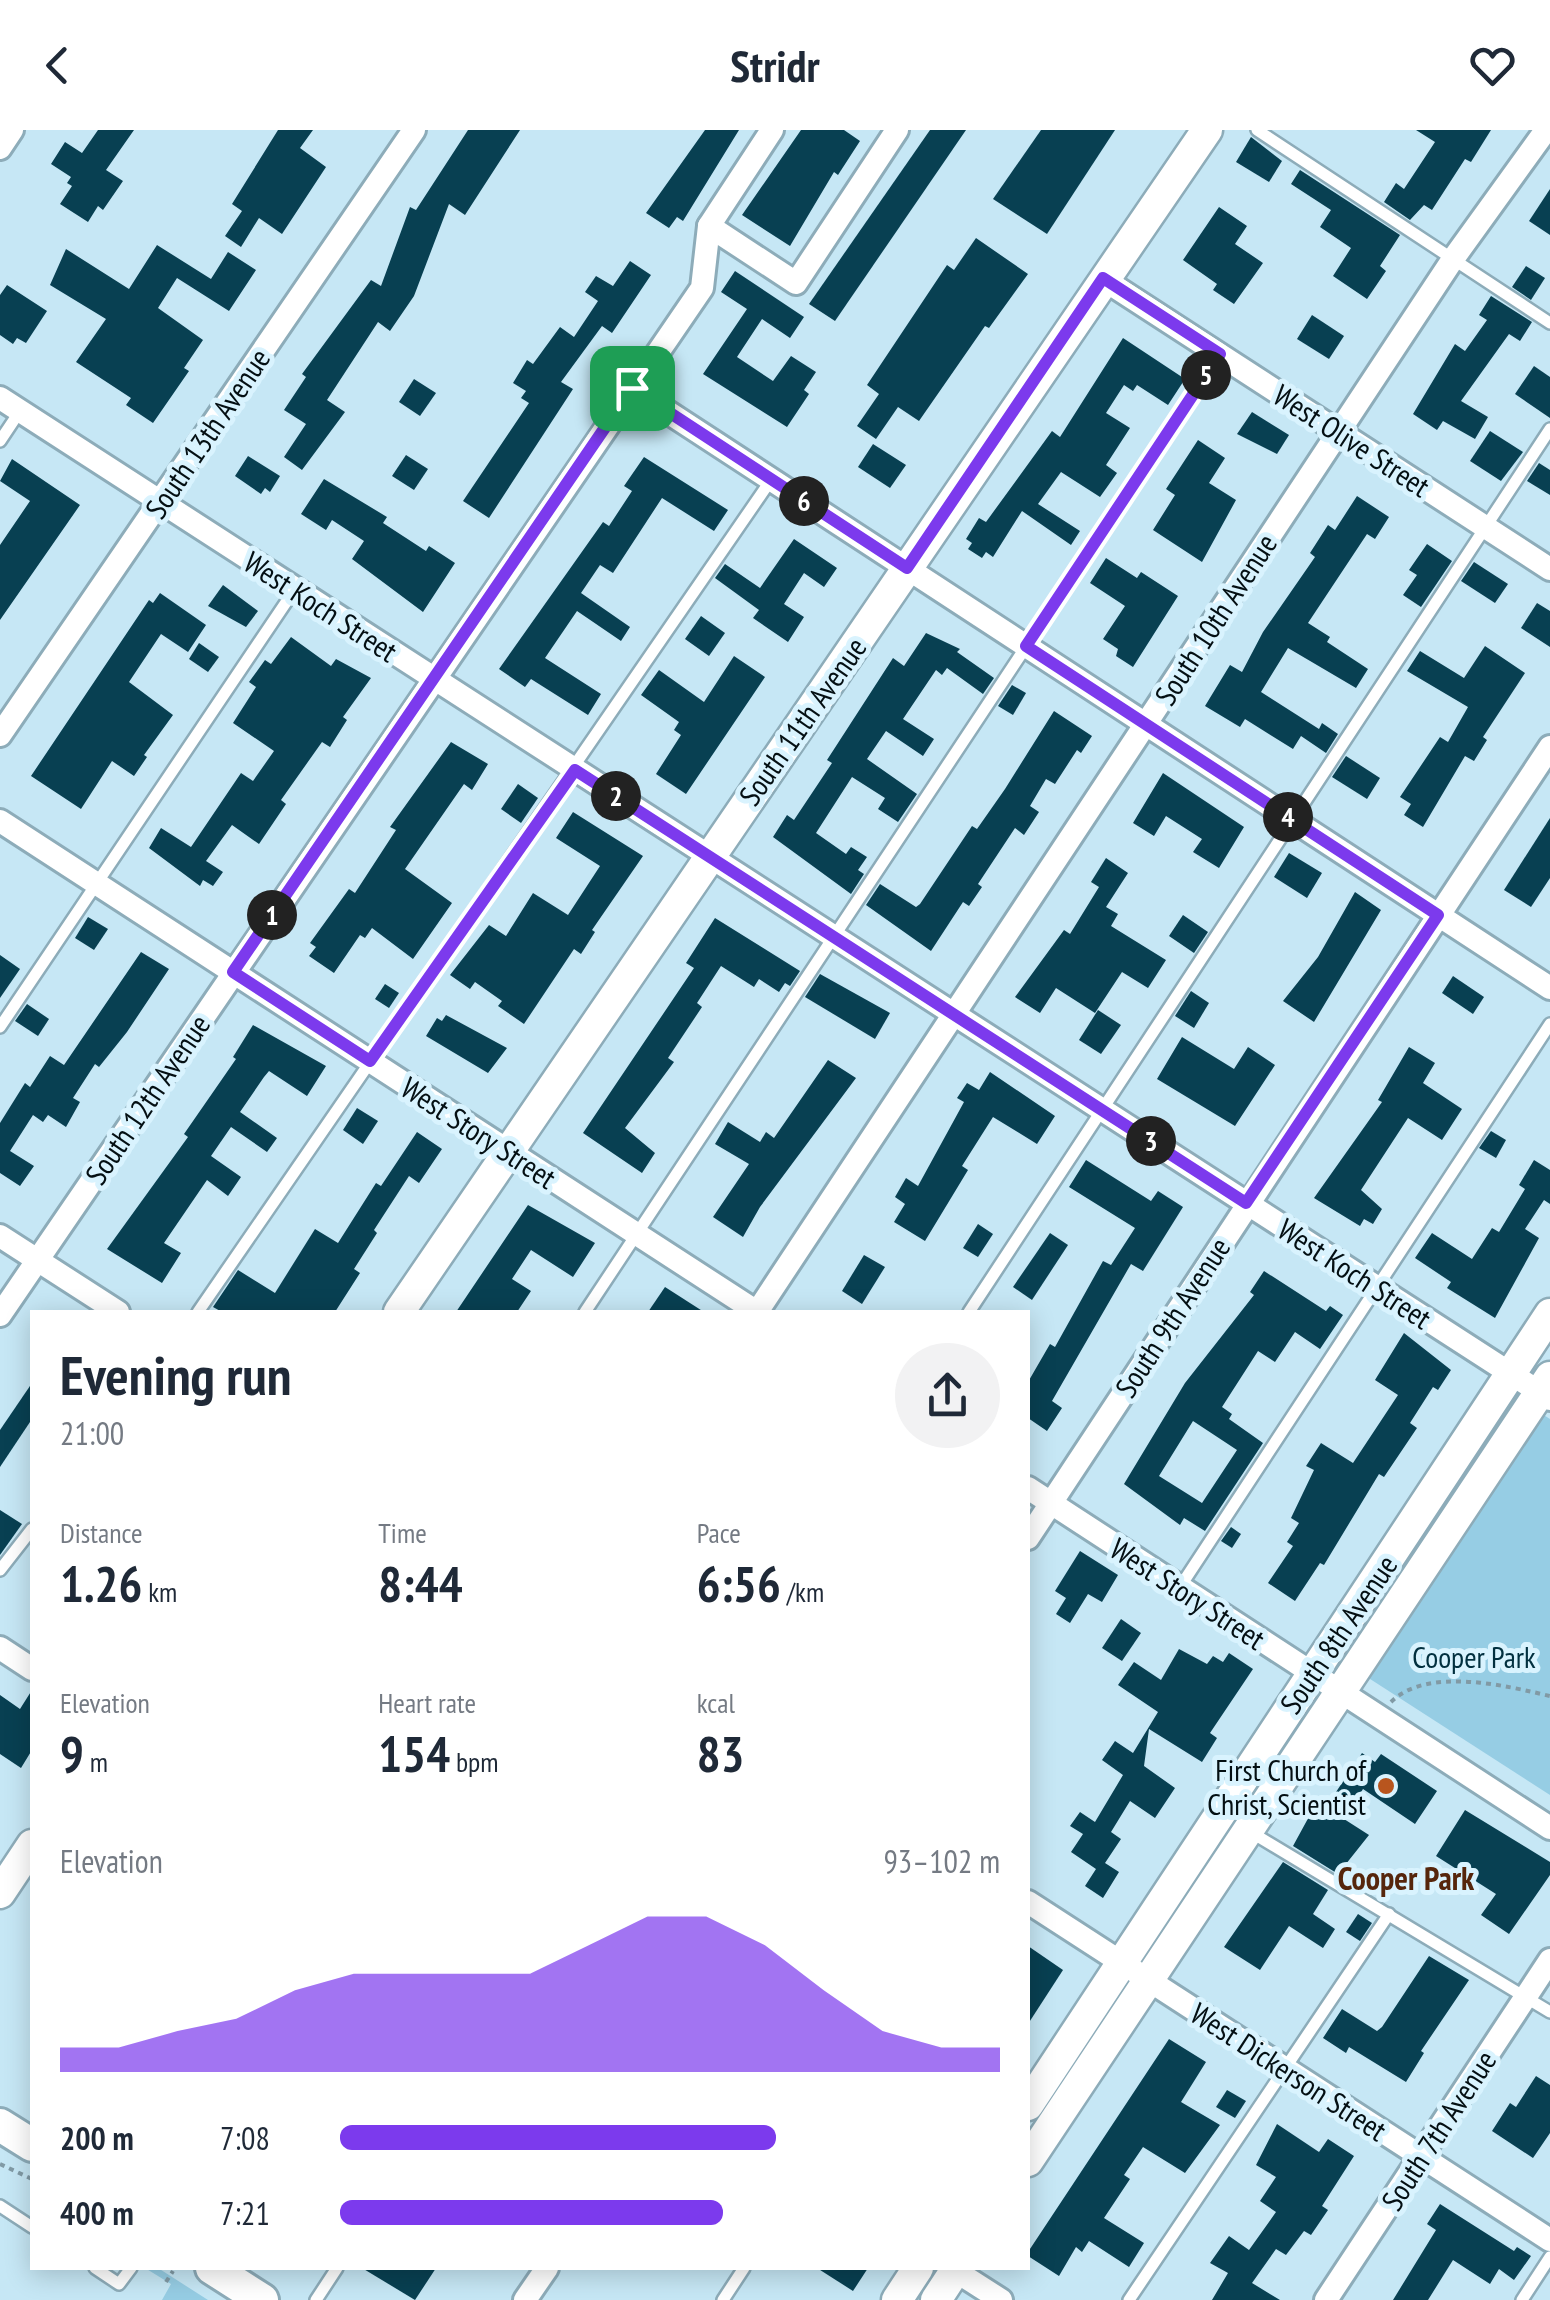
<!DOCTYPE html>
<html lang="en">
<head>
<meta charset="utf-8">
<style>
  :root { --surface:#fff; --page:#f2f2f3; --text:#1f2937; --muted:#747a83; --accent:#7c3aed }
  body { margin:0; font-family:"PT Sans Narrow",sans-serif; background:var(--page); color:var(--text); height:100vh; display:flex; flex-direction:column; font-size:38px; white-space:nowrap }
  * { box-sizing:border-box; margin:0 }
  p { font-size:32px; color:var(--muted) }
  .icon { flex:none; width:55px; height:55px; fill:none; stroke:currentColor; stroke-width:2; stroke-linecap:round; stroke-linejoin:round }
  .map { position:relative; flex:1; overflow:hidden }
  .details { position:absolute; left:30px; top:1180px; width:1000px; height:960px; display:flex; flex-direction:column; background:var(--surface); border-radius:0px; box-shadow:0 5px 25px #0003 }
  .details>* { flex:none }
  .pin { position:absolute; display:grid; place-items:center; width:85px; height:85px; color:#fff; margin:-42px; border-radius:20px; box-shadow:0 5px 15px #0006 }
  .km { position:absolute; width:50px; height:50px; margin:-25px; border-radius:50%; background:#222; color:#fff; font-size:28px; line-height:50px; text-align:center }
  .round { display:grid; place-items:center; flex:none; width:105px; height:105px; border-radius:52px; background:var(--page) }
  .headline { display:flex; align-items:center; justify-content:space-between; height:170px; padding:0 30px }
  h1 { font-size:55px; font-weight:700; line-height:75px }
  .figures { display:grid; grid-template-columns:repeat(3,1fr); gap:15px; height:170px; padding:10px 30px }
  .figures div { display:grid; align-content:center }
  .figures b { font-size:50px; font-weight:700 }
  .figures small { font-size:28px; font-weight:400 }
  .figures p { font-size:28px }
  .chart { height:280px; padding:20px 30px }
  .chart p { display:flex; justify-content:space-between }
  .chart svg { width:100%; height:180px; margin-top:10px; fill:var(--accent); opacity:.7 }
  ul { padding:0 30px; list-style:none; font-size:32px }
  li { display:grid; grid-template-columns:160px 120px 1fr; align-items:center; height:75px }
  li i { height:25px; border-radius:12px; background:var(--accent) }
  header { display:flex; justify-content:space-between; align-items:center; height:130px; padding:0 30px; background:var(--surface); font-size:45px; font-weight:700 }
  .map>svg:first-child { display:block }
</style>
</head>
<body>
<header><svg class="icon" aria-label="back" viewBox="0 0 24 24"><path d="M15 5l-7 7 7 7"/></svg>Stridr<svg class="icon" aria-label="heart" viewBox="0 0 24 24"><path d="M12 20l-8-8c-3-5 5-10 8-4 3-6 11-1 8 4z"/></svg></header>
<div class="map">
<svg width="1550" height="2170" viewBox="0 0 1550 2170">
  <rect width="100%" height="100%" fill="#c6e7f5"/>
  <g fill="#96cde4">
    <path d="M1542,1284L1550,1289V1665L1367,1547Z"/>
    <path d="M145,2138H158L208,2170H162L171,2154Z"/>
  </g>
  <g fill="#084052" fill-rule="evenodd">
    <path d="M98,0H134L106,40L123,51L103,80L98,76L88,92L60,74L72,56L67,53L71,47L51,34L65,12L82,23Z"/>
    <path d="M278,0H313L300,18L326,37L282,104L259,88L241,117L225,106L242,81L232,74Z"/>
    <path d="M468,0H520L465,85L449,74L414,166L390,201L378,192L327,270L345,282L302,340L284,327L306,294L284,280L306,247L302,244L371,150L381,156L410,77L416,80Z"/>
    <path d="M705,0H739L683,91L677,87L669,98L646,83Z"/>
    <path d="M801,0H844L860,11L838,45L834,42L790,116L742,85Z"/>
    <path d="M930,0H966L835,191L809,174Z"/>
    <path d="M1041,0H1115L1047,104L993,69Z"/>
    <path d="M1416,0H1491L1471,32L1465,29L1432,80L1424,75L1410,90L1384,72L1396,53L1404,59L1435,12Z"/>
    <path d="M1251,7L1282,31L1269,52L1236,32Z"/>
    <path d="M1300,40L1400,105L1380,136L1386,141L1367,169L1333,146L1351,118L1320,97L1331,80L1291,54Z"/>
    <path d="M1550,59V105L1529,91Z"/>
    <path d="M1219,77L1247,96L1235,114L1263,133L1234,174L1213,160L1217,154L1183,130Z"/>
    <path d="M976,108L1028,144L989,198L985,196L919,291L898,277L876,309L857,296L879,264L867,255L947,135L954,140Z"/>
    <path d="M157,115L211,149L228,122L256,140L229,181L177,148L158,178L203,210L184,238L189,241L153,293L126,275L131,268L76,232L106,189L50,155L66,119L129,159Z"/>
    <path d="M630,131L651,145L612,203L602,196L561,252L573,259L489,388L463,371L529,273L521,268L526,261L513,253L527,230L533,234L560,197L574,207L598,171L585,162L596,146L613,156Z"/>
    <path d="M1526,136L1545,148L1531,170L1512,157Z"/>
    <path d="M735,141L804,187L790,208L762,189L737,227L773,251L791,226L816,242L804,260L809,264L787,297L703,244L747,179L721,162Z"/>
    <path d="M7,155L47,181L26,213L17,208L13,214L0,205V165Z"/>
    <path d="M1491,166L1532,192L1520,211L1509,204L1461,271L1488,287L1475,309L1443,291L1437,300L1413,284L1455,214L1465,221L1487,190L1479,185Z"/>
    <path d="M1312,185L1344,206L1329,229L1297,209Z"/>
    <path d="M1123,208L1185,249L1168,275L1137,255L1133,261L1124,255L1106,283L1130,298L1106,335L1117,343L1100,367L1061,342L1038,374L1080,401L1071,415L1022,381L993,427L986,422L982,428L968,419L972,413L966,409L979,388L986,392L1052,301L1060,307Z"/>
    <path d="M1534,236L1550,247V288L1515,264Z"/>
    <path d="M414,249L436,263L420,286L399,272Z"/>
    <path d="M1252,282L1289,305L1277,324L1237,304Z"/>
    <path d="M1490,301L1523,322L1501,351L1470,331Z"/>
    <path d="M1198,310L1225,328L1209,353L1236,370L1202,432L1153,400L1175,365L1166,359Z"/>
    <path d="M873,314L906,335L890,358L858,337Z"/>
    <path d="M406,325L428,339L414,360L392,346Z"/>
    <path d="M248,326L280,346L270,362L265,358L261,364L235,346Z"/>
    <path d="M644,327L728,380L714,401L662,368L613,443L600,435L581,463L630,497L621,511L577,481L545,528L601,564L588,585L531,549L525,557L499,539L603,392L609,396L632,361L624,356Z"/>
    <path d="M12,329L80,375L0,490V415L30,371L0,351Z"/>
    <path d="M1539,333L1550,340V365L1527,351Z"/>
    <path d="M324,349L387,387L383,393L426,421L429,416L455,433L423,482L352,429L364,411L332,390L326,400L301,384Z"/>
    <path d="M1357,366L1389,387L1375,409L1367,404L1308,493L1330,507L1327,512L1368,539L1356,558L1288,518L1261,562L1319,599L1322,593L1338,604L1326,623L1301,606L1293,619L1245,589L1240,597L1205,576L1230,535L1242,542L1263,502L1315,427L1310,423L1328,395L1335,400Z"/>
    <path d="M794,409L837,438L824,457L804,443L784,474L804,487L788,512L753,488L759,480L715,448L725,434L760,458Z"/>
    <path d="M1427,414L1452,431L1421,477L1403,465L1417,445L1409,440Z"/>
    <path d="M1106,428L1137,448L1141,442L1178,466L1133,537L1116,526L1118,519L1103,509L1125,476L1090,453Z"/>
    <path d="M1474,432L1508,454L1495,473L1461,451Z"/>
    <path d="M223,455L258,481L246,497L208,476Z"/>
    <path d="M160,463L206,495L188,522L161,504L129,552L173,585L144,625L147,627L134,646L112,631L81,679L31,646L149,470L153,473Z"/>
    <path d="M1537,473L1550,481V517L1521,498Z"/>
    <path d="M701,486L725,503L709,526L685,509Z"/>
    <path d="M926,503L960,519L957,522L994,548L983,564L947,538L942,545L936,540L903,589L934,609L923,626L886,601L867,629L917,664L898,692L878,679L885,668L852,647L816,703L846,724L851,717L867,727L858,740L864,744L851,764L773,707L787,685L794,690L832,633L827,630L893,528L904,536Z"/>
    <path d="M291,507L331,536L336,529L371,548L343,587L347,590L330,617L322,612L281,670L286,674L259,714L232,695L206,731L223,742L213,756L203,750L200,756L149,718L161,698L191,717L241,643L253,651L274,621L233,593L256,557L249,552L265,530L271,534Z"/>
    <path d="M199,513L219,527L208,542L189,529Z"/>
    <path d="M1485,516L1525,543L1483,607L1487,610L1474,631L1465,626L1423,697L1404,685L1411,674L1400,667L1440,607L1448,612L1468,577L1407,541L1420,521L1464,548Z"/>
    <path d="M734,526L765,547L686,664L656,644L681,605L674,600L679,592L641,565L659,540L704,572Z"/>
    <path d="M1012,555L1026,563L1013,585L998,576Z"/>
    <path d="M1054,581L1092,606L1081,623L1077,620L1055,654L1046,649L1030,676L1039,682L1024,705L1015,698L978,754L982,757L969,776L963,772L931,821L866,775L880,754L916,777L920,774L972,696L977,699L1005,659Z"/>
    <path d="M451,612L488,634L472,660L464,654L405,739L452,773L413,829L372,798L365,808L360,805L334,843L309,826L316,817L310,813L349,759L355,763L396,700L390,697Z"/>
    <path d="M1346,626L1380,648L1367,669L1332,647Z"/>
    <path d="M1163,643L1244,697L1219,738L1193,722L1202,709L1166,686L1154,706L1133,693Z"/>
    <path d="M518,654L538,668L521,693L501,679Z"/>
    <path d="M573,682L643,726L592,800L595,802L581,824L574,819L524,894L498,876L502,871L475,852L470,859L450,845L489,795L506,806L533,763L568,785L600,736L556,708Z"/>
    <path d="M1550,688V748L1531,777L1504,760Z"/>
    <path d="M1289,723L1322,743L1307,768L1274,747Z"/>
    <path d="M1106,728L1128,743L1106,777L1118,784L1111,796L1166,830L1148,858L1122,842L1095,883L1056,858L1040,883L1015,867L1064,800L1070,804L1099,757L1091,752Z"/>
    <path d="M1355,762L1381,780L1314,892L1283,871L1318,827Z"/>
    <path d="M1183,785L1208,802L1194,823L1169,806Z"/>
    <path d="M88,787L108,799L94,820L75,808Z"/>
    <path d="M715,788L800,841L790,856L785,853L779,862L759,849L754,857L721,836L697,873L702,877L668,928L674,932L625,998L655,1023L642,1043L583,1003L694,838L686,833Z"/>
    <path d="M141,822L169,839L127,902L99,937L95,934L73,968L80,972L66,997L48,985L43,992L33,985L10,1021L34,1036L20,1056L0,1043V993L25,953L30,957L50,926L64,935Z"/>
    <path d="M0,825L20,839L0,868Z"/>
    <path d="M820,844L890,883L875,909L805,867Z"/>
    <path d="M1453,846L1484,867L1473,884L1442,863Z"/>
    <path d="M385,854L399,863L389,878L375,869Z"/>
    <path d="M1191,861L1209,873L1194,898L1175,886Z"/>
    <path d="M27,874L49,889L38,906L15,891Z"/>
    <path d="M1098,880L1121,895L1101,924L1079,910Z"/>
    <path d="M446,885L507,918L488,943L426,906L437,888L442,891Z"/>
    <path d="M253,895L326,936L307,966L269,941L264,947L240,982L277,1008L267,1022L231,997L211,1026L241,1047L228,1066L207,1050L164,1113L181,1123L162,1153L107,1119L188,1007L184,1004L236,929L233,927Z"/>
    <path d="M1182,907L1234,939L1248,917L1275,935L1235,996L1157,949Z"/>
    <path d="M1409,917L1435,933L1423,953L1462,979L1442,1010L1408,988L1361,1060L1382,1079L1373,1094L1364,1089L1360,1096L1314,1068L1382,972L1378,970Z"/>
    <path d="M828,930L856,948L760,1077L743,1107L713,1087L749,1034L715,1014L728,992L760,1012L766,1002L774,1008Z"/>
    <path d="M990,942L1055,986L1037,1014L993,987L962,1036L968,1040L925,1111L894,1092L905,1074L895,1067L906,1048L918,1056L964,972L957,968L967,953L979,960Z"/>
    <path d="M357,978L378,991L363,1014L343,1000Z"/>
    <path d="M1491,1001L1506,1010L1496,1028L1479,1018Z"/>
    <path d="M417,1002L442,1019L419,1053L409,1046L374,1100L377,1103L354,1139L360,1143L335,1182H222L213,1177L238,1140L275,1163L315,1099L338,1113L376,1053L381,1056Z"/>
    <path d="M1086,1030L1151,1071L1158,1061L1183,1077L1143,1141L1131,1134L1052,1271L1062,1278L1047,1301L1028,1288V1252L1050,1214L1055,1217L1103,1131L1111,1135L1135,1098L1069,1057Z"/>
    <path d="M1534,1030L1550,1040V1074L1544,1070L1525,1099L1539,1108L1495,1188L1447,1158L1451,1152L1415,1128L1432,1103L1472,1129L1492,1098L1499,1102L1525,1059L1519,1055Z"/>
    <path d="M528,1075L595,1113L573,1147L531,1120L512,1149L531,1161L517,1182H456Z"/>
    <path d="M978,1094L993,1104L978,1127L963,1118Z"/>
    <path d="M1050,1103L1068,1115L1032,1170L1013,1157Z"/>
    <path d="M864,1125L885,1137L862,1174L842,1161Z"/>
    <path d="M1264,1141L1326,1181L1330,1176L1343,1185L1320,1219L1295,1202L1275,1232L1258,1221L1222,1277L1232,1284L1229,1289L1263,1313L1205,1401L1184,1388L1180,1395L1124,1354L1185,1253L1254,1165L1250,1162ZM1193,1291L1237,1320L1202,1373L1159,1346Z"/>
    <path d="M665,1157L704,1182H648Z"/>
    <path d="M1404,1203L1451,1240L1438,1260L1433,1257L1410,1293L1417,1298L1384,1347L1379,1344L1324,1435L1320,1433L1295,1471L1268,1453L1293,1416L1287,1412L1299,1393L1291,1388L1314,1340L1306,1336L1321,1313L1353,1333L1398,1265L1375,1250Z"/>
    <path d="M32,1253V1289L0,1337V1300Z"/>
    <path d="M0,1380L22,1394L0,1425Z"/>
    <path d="M1231,1397L1241,1404L1232,1418L1221,1411Z"/>
    <path d="M1080,1421L1118,1445L1102,1472L1088,1464L1070,1493L1056,1484L1066,1468L1055,1461Z"/>
    <path d="M1121,1489L1141,1503L1122,1531L1102,1518Z"/>
    <path d="M1179,1519L1207,1534L1213,1526L1223,1532L1229,1523L1253,1539L1210,1603L1217,1608L1202,1632L1149,1599L1144,1636L1175,1658L1155,1688L1130,1671L1111,1702L1121,1709L1105,1733L1119,1742L1103,1768L1085,1756L1096,1739L1071,1722L1083,1704L1070,1696L1080,1682L1095,1692L1123,1645L1102,1630L1115,1611L1133,1623L1158,1582L1118,1555L1134,1532L1161,1550Z"/>
    <path d="M32,1560V1620L21,1638L0,1624V1565L20,1579Z"/>
    <path d="M1362,1623L1375,1632L1381,1624L1437,1661L1415,1694L1363,1659L1344,1689L1369,1705L1338,1744L1293,1716L1317,1672L1326,1677Z"/>
    <path d="M1465,1680L1550,1732V1745L1509,1804L1481,1785L1496,1764L1436,1726Z"/>
    <path d="M1283,1732L1328,1760L1313,1784L1335,1799L1323,1818L1289,1796L1260,1840L1224,1817Z"/>
    <path d="M1358,1784L1372,1793L1360,1811L1346,1802Z"/>
    <path d="M1028,1816L1063,1840L1028,1894Z"/>
    <path d="M1429,1826L1469,1850L1421,1921L1424,1923L1406,1952L1349,1917L1346,1923L1323,1908L1342,1879L1377,1901L1382,1897Z"/>
    <path d="M1169,1909L1206,1932L1181,1972L1220,1995L1185,2043L1143,2017L1124,2045L1130,2049L1104,2088L1144,2113L1129,2137L1089,2111L1082,2122L1076,2117L1059,2146L1028,2126V2122Z"/>
    <path d="M1536,1946L1550,1955V2003L1533,2028L1492,2001L1510,1973L1516,1977Z"/>
    <path d="M1227,1960L1246,1971L1235,1988L1216,1977Z"/>
    <path d="M1277,1994L1319,2022L1328,2009L1354,2026L1322,2076L1328,2080L1311,2105L1304,2101L1286,2125L1276,2119L1252,2153L1280,2170H1212L1228,2143L1210,2133L1229,2106L1249,2120L1276,2082L1260,2071L1276,2047L1256,2035Z"/>
    <path d="M1440,2074L1514,2121L1517,2117L1531,2126L1514,2150L1499,2139L1490,2154L1453,2130L1428,2170H1393L1436,2100L1427,2094Z"/>
    <path d="M362,2138H436L415,2170Z"/>
    <path d="M817,2138H868L853,2161Z"/>
  </g>
  <g fill="none" stroke-linecap="round" stroke-linejoin="round">
    <defs>
      <g id="service">
        <path d="M1257,0L1550,193"/>
        <path d="M0,311L20,281"/>
        <path d="M0,897L295,459"/>
        <path d="M198,1182L771,350"/>
        <path d="M585,1182L1220,224"/>
        <path d="M969,1182L1550,299"/>
        <path d="M0,1440L32,1399"/>
        <path d="M1180,1457L1550,894"/>
        <path d="M1249,1701L1550,1882"/>
        <path d="M0,2076L32,2097"/>
        <path d="M95,2138L119,2154L131,2138"/>
        <path d="M316,2170L337,2138"/>
        <path d="M723,2170L744,2138"/>
        <path d="M1129,2170L1389,1784"/>
        <path d="M1522,2170L1550,2127"/>
      </g>
      <g id="minor">
        <path d="M0,18L12,0"/>
        <path d="M709,96L796,153L897,0"/>
        <path d="M1103,149L1550,439"/>
        <path d="M631,258L1550,858"/>
        <path d="M0,268L1550,1269"/>
        <path d="M0,605L414,0"/>
        <path d="M0,691L757,1182L1453,129L1546,0"/>
        <path d="M0,1106L118,1182"/>
        <path d="M0,1185L702,158L709,96L772,0"/>
        <path d="M1028,1358L1550,1698"/>
        <path d="M1028,1408L1550,617"/>
        <path d="M0,1518L32,1539"/>
        <path d="M1028,1772L1550,2110"/>
        <path d="M951,2138L1001,2170"/>
        <path d="M525,2170L547,2138"/>
        <path d="M1326,2170L1550,1830"/>
      </g>
      <g id="tertiary">
        <path d="M399,1182L1207,0"/>
        <path d="M0,1763L32,1715"/>
        <path d="M1028,1975L1550,1184"/>
        <path d="M1028,2031L1550,1247"/>
        <path d="M897,2170L918,2138"/>
        <path d="M936,2170L957,2138"/>
      </g>
      <g id="secondary">
        <path d="M0,1995L32,2015"/>
        <path d="M212,2138L262,2170"/>
      </g>
    </defs>
    <use href="#service" stroke="#8dacb9" stroke-width="16"/>
    <use href="#minor" stroke="#8dacb9" stroke-width="28"/>
    <use href="#tertiary" stroke="#8dacb9" stroke-width="35"/>
    <use href="#secondary" stroke="#8dacb9" stroke-width="38"/>
    <g stroke="#819aa5" stroke-width="4" stroke-dasharray="5 5" stroke-linecap="butt">
      <path d="M1391,1572C1427,1536 1507,1556 1550,1566"/>
      <path d="M0,2034L32,2049"/>
      <path d="M166,2152L173,2141"/>
    </g>
    <use href="#service" stroke="#fff" stroke-width="11"/>
    <use href="#minor" stroke="#fff" stroke-width="22"/>
    <use href="#tertiary" stroke="#fff" stroke-width="30"/>
    <use href="#secondary" stroke="#fff" stroke-width="32"/>
  </g>
  <g fill="none" stroke-linecap="round" stroke-linejoin="round">
    <defs>
      <path id="route" d="M1103,148L1220,224L1026,516L1438,785L1246,1073L575,640L370,931L233,842L632,258L907,438Z"/>
    </defs>
    <use href="#route" stroke="#fff" stroke-width="20"/>
    <use href="#route" stroke="#7c3aed" stroke-width="12"/>
  </g>
  <circle fill="#b8551e" stroke="#d9f3fe" stroke-width="4" cx="1386" cy="1656" r="10"/>
  <g text-anchor="middle" dominant-baseline="central" stroke-width="10" stroke-linejoin="round" paint-order="stroke">
    <g font-size="30" fill="#040f13" stroke="#d9f3fe">
      <text transform="translate(207 303) rotate(-56)">South 13th Avenue</text>
      <text transform="translate(1352 310) rotate(33)">West Olive Street</text>
      <text transform="translate(321 476) rotate(33)">West Koch Street</text>
      <text transform="translate(1215 489) rotate(-57)">South 10th Avenue</text>
      <text transform="translate(802 591) rotate(-55)">South 11th Avenue</text>
      <text transform="translate(147 969) rotate(-56)">South 12th Avenue</text>
      <text transform="translate(479 1002) rotate(33)">West Story Street</text>
      <text transform="translate(1355 1143) rotate(33)">West Koch Street</text>
      <text transform="translate(1172 1187) rotate(-57)">South 9th Avenue</text>
      <text transform="translate(1188 1463) rotate(33)">West Story Street</text>
      <text transform="translate(1338 1504) rotate(-56)">South 8th Avenue</text>
      <text transform="translate(1289 1941) rotate(33)">West Dickerson Street</text>
      <text transform="translate(1438 2000) rotate(-57)">South 7th Avenue</text>
    </g>
    <g font-size="30" fill="#02303f" stroke="#d9f3fe">
      <text x="1474" y="1526">Cooper Park</text>
    </g>
    <g font-size="30" fill="#040f13" stroke="#d9f3fe" text-anchor="end">
      <text x="1366" y="1639">First Church of<tspan x="1366" dy="34">Christ, Scientist</tspan></text>
    </g>
    <g font-size="32" font-weight="bold" fill="#56260c" stroke="#d9f3fe">
      <text x="1406" y="1748">Cooper Park</text>
    </g>
  </g>
</svg>
<div class="pin" style="left:632px;top:258px;background:#1e9e55"><svg class="icon" aria-label="arrive" viewBox="0 0 24 24"><path d="M6 21V4h12l-3 4 3 4H6"/></svg></div>
<b class="km" style="left:272px;top:785px">1</b>
<b class="km" style="left:616px;top:666px">2</b>
<b class="km" style="left:1151px;top:1011px">3</b>
<b class="km" style="left:1288px;top:687px">4</b>
<b class="km" style="left:1206px;top:245px">5</b>
<b class="km" style="left:804px;top:371px">6</b>
<section class="details">
<div class="headline"><div><h1>Evening run</h1><p>21:00</p></div><a class="round"><svg class="icon" aria-label="share" viewBox="0 0 24 24"><path d="M12 15V3M7 8l5-5 5 5M5 13v7h14v-7"/></svg></a></div>
<div class="figures">
<div><p>Distance</p><b>1.26<small> km</small></b></div>
<div><p>Time</p><b>8:44</b></div>
<div><p>Pace</p><b>6:56<small> /km</small></b></div>
</div>
<div class="figures">
<div><p>Elevation</p><b>9<small> m</small></b></div>
<div><p>Heart rate</p><b>154<small> bpm</small></b></div>
<div><p>kcal</p><b>83</b></div>
</div>
<div class="chart"><p><span>Elevation</span>93–102 m</p>
<svg viewBox="0 0 160 44" preserveAspectRatio="none"><path d="M0 44V38L10 38L20 34L30 31L40 24L50 20L60 20L70 20L80 20L90 13L100 6L110 6L120 13L130 24L140 34L150 38L160 38V44z"/></svg>
</div>
<ul>
<li><b>200 m</b>7:08<i style="width:66%"></i></li>
<li><b>400 m</b>7:21<i style="width:58%"></i></li>
</ul>
</section>
</div>
</body>
</html>
